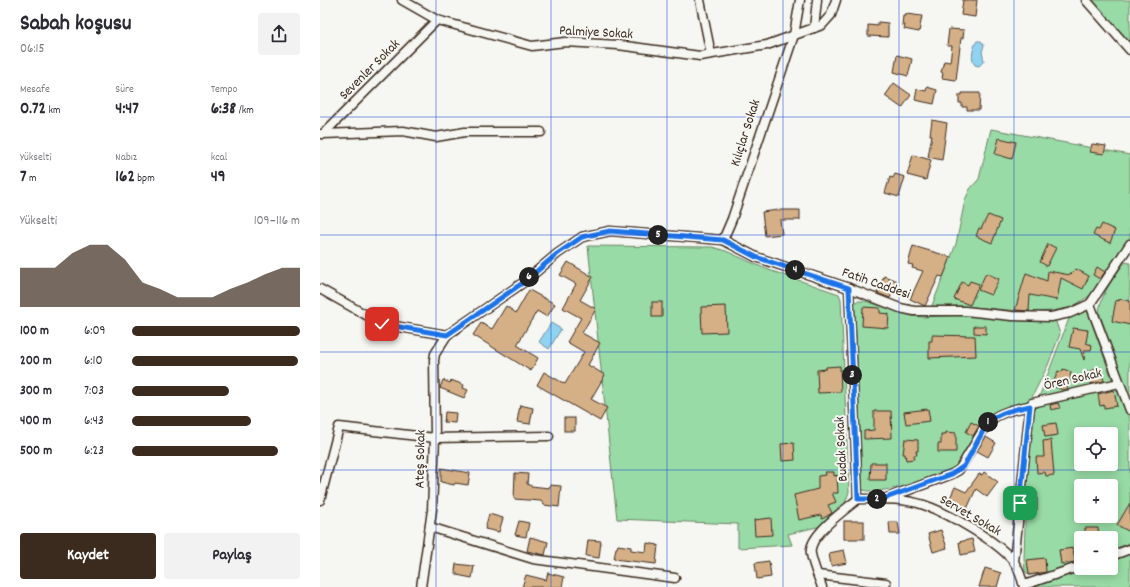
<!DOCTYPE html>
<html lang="tr">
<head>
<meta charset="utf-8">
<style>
  :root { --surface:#fff; --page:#f2f2f3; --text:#2b2b33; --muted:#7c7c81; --accent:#3b2a1e }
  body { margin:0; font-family:Dekko,sans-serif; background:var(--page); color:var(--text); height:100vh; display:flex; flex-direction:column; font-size:15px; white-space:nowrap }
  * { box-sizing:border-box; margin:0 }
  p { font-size:13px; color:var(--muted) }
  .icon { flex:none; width:22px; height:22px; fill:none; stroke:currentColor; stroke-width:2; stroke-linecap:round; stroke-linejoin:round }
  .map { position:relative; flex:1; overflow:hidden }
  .sheet { display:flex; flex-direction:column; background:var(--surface); width:320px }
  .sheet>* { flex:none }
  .controls { position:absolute; left:754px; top:427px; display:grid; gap:8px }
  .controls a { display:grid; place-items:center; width:44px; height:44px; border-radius:4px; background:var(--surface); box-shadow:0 2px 10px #0003; font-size:20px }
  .pin { position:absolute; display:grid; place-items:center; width:34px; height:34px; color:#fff; margin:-17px; border-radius:8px; box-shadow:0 2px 6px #0006 }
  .km { position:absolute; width:20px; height:20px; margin:-10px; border-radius:50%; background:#222; color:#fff; font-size:11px; line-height:20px; text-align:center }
  .round { display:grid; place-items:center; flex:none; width:42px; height:42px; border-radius:4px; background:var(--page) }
  .overview { display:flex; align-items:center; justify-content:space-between; height:68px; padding:0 20px }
  h1 { font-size:22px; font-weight:700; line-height:30px }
  .stats { display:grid; grid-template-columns:repeat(3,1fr); gap:6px; height:68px; padding:4px 20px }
  .stats div { display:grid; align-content:center }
  .stats b { font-size:17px; font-weight:700 }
  .stats small { font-size:11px; font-weight:400 }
  .stats p { font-size:11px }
  .chart { height:112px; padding:8px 20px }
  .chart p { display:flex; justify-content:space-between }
  .chart svg { width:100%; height:72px; margin-top:4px; fill:var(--accent); opacity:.7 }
  .primary-button { display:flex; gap:8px; margin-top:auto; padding:8px 20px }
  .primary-button a { flex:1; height:46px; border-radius:4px; background:var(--accent); color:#fff; font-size:16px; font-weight:700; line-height:46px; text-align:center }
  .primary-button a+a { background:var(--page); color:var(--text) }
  ul { padding:0 20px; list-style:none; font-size:13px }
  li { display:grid; grid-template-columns:64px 48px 1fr; align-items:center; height:30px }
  li i { height:10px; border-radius:5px; background:var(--accent) }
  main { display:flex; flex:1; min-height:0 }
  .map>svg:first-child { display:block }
</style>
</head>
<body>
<main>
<section class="sheet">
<div class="overview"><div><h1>Sabah koşusu</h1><p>06:15</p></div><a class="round"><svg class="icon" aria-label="share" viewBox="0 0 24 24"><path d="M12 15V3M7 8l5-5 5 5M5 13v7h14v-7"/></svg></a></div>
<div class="stats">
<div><p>Mesafe</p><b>0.72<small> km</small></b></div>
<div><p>Süre</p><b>4:47</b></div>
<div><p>Tempo</p><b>6:38<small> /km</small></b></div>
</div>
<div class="stats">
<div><p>Yükselti</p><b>7<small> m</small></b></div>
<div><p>Nabız</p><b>162<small> bpm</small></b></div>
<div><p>kcal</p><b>49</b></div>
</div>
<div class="chart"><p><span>Yükselti</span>109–116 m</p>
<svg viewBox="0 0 160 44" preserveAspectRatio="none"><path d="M0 44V20L10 20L20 20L30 11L40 6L50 6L60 15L70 29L80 33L90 38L100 38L110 38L120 33L130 29L140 24L150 20L160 20V44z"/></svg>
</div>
<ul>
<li><b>100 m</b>6:09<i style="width:100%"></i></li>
<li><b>200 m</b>6:10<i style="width:99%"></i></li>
<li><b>300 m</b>7:03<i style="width:58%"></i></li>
<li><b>400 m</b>6:43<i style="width:71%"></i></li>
<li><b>500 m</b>6:23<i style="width:87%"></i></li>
</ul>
<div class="primary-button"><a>Kaydet</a><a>Paylaş</a></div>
</section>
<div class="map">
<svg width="810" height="587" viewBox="0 0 810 587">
  <rect width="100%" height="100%" fill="#f6f6f2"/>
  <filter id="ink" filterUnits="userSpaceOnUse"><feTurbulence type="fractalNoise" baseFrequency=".025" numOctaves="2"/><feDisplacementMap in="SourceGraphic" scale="8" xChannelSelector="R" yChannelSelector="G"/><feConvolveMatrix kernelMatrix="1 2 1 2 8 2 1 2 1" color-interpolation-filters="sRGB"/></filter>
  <g filter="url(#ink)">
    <g fill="#98dba6" stroke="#6a8262" fill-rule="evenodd">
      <path d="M772,0H810V43Z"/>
      <path d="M671,129L810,155V237L787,275L771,295L752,307L732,311L712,312L639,306L611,308L636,244L645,200L650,189L659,179Z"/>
      <path d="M268,246L392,247L406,251L446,269L519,294L521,299L529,492L525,503L501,526L468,534L472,545L418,548V524L297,519Z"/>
      <path d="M805,262L810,263V398L779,312C781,293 794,278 805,262Z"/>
      <path d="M537,301H545L592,316L603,317L641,315L731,321L736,322L740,334L728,365L710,401C697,404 677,407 668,418C662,425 659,434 654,442C650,449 647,458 642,463C629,476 561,496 543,490L542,486L534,303Z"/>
      <path d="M767,310L793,382L718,400L750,316Z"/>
      <path d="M797,387L810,419V543L791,550V538H761V561L726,574L709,575L705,571L704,559L706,493L713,415L716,406ZM761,434H791V464H761ZM761,486H791V516H761Z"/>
      <path d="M810,554V587H715L767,568H791V560Z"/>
    </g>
    <g fill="#90d3f1" stroke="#6e8f9d">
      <path d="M657,41H661L664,45L662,52L664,61L659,66L655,65C650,60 653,46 657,41Z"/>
      <path d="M231,323L241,329L229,349L219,342Z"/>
    </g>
    <g fill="#d5b087" stroke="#3b2a1e">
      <path d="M643,0H657L655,17L641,15Z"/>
      <path d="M586,14L602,16L599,32L584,29L585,25H582L583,16H586Z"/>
      <path d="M558,22L568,23V37L548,36V25L558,26Z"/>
      <path d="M629,29L644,30L643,38H641L636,80L622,78L623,73L621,72L624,61L630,62L632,46H627Z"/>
      <path d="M577,55L592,59L588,76L574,72Z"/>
      <path d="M574,83L591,95L582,108L565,96Z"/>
      <path d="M607,87L617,90L614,104L595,100L597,89L606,91Z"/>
      <path d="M642,93H660L659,110H647V107H642V103H639V95H642Z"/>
      <path d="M612,120L627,123L622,160L608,157L612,135H610Z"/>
      <path d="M679,138L696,142L692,159L675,154Z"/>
      <path d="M772,144L786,146L784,154L770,152Z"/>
      <path d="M593,155L611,160L606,180L587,175Z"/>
      <path d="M575,174L585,177L579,197L565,193L570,177L573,178Z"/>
      <path d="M459,210H480V220H460L462,234L445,236L442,212Z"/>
      <path d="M668,215L681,220L672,243L656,236L659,228L661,229Z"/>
      <path d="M782,224L795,230L790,243L773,235L776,229L779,230Z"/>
      <path d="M728,244L736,248L727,266L720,262Z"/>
      <path d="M593,246L631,257L623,277L619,276L605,306L590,299L603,271L592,268L593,265L588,264Z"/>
      <path d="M248,262L273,277L260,300L276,309L262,333L280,343L268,365L285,375L271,399L287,408L280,421L217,385L224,372L245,384L264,352L247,342L261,318L243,308L256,284L240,275Z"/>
      <path d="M777,267L785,272L780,279L773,275Z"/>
      <path d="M756,269L769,276L763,289L741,278L737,300L710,295L709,311L695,310L706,273L727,281L728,271L750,275Z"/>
      <path d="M666,273L679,279L671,295L658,290Z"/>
      <path d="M564,276L577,281L570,298L557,293Z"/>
      <path d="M650,281L659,284L650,305L634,299L642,282L648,285Z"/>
      <path d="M209,290L235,304L227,317L217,311L197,345L218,358L211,371L153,335L161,323L172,329L186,306L196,313Z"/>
      <path d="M799,299L810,301V325L792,321L796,300L799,301Z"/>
      <rect x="332" y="302" width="10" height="15"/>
      <path d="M406,306L407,332L382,333L381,307Z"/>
      <path d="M543,307L560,308V313L569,314L568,328L542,326Z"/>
      <path d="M654,326H666V334L654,333Z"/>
      <path d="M753,328L768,330L766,343L772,345L771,350H765L764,360L760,349L749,347Z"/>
      <path d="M612,335L655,336L656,356L609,358V341H612Z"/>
      <path d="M520,366L521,392L498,393L497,370L506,369V367Z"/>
      <path d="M780,368L784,381L771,384L767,372Z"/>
      <path d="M743,369L751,372L750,376L751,377L747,389L743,390L732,386L738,371L742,372Z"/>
      <path d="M123,380L130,383L131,380L144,385L143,388L148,390L144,398L120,388Z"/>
      <path d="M794,390L797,406L784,408V405L780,406L778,394Z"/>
      <path d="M738,403L740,408L731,410L730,405Z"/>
      <path d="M200,405L213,408L210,424L197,422Z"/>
      <path d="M608,409L610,421L586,424L584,412Z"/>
      <path d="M554,411H571L572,438L544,439V431L554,430Z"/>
      <path d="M125,412L136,413L135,423L124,422Z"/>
      <rect x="244" y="418" width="11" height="13"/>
      <path d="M651,422L659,426L653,436L646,432Z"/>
      <path d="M736,423L738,435L725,437L723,425Z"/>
      <path d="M626,432L636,433V452H618V444H621V434H626Z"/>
      <path d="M666,437L676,443L668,457L657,451Z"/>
      <path d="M585,439L598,440V451H596L597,455H594V459L586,460L585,454H583Z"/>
      <path d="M731,440L734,475L726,476L725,472L717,473L716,457H724L723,441Z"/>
      <path d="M474,443L475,460L462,461L461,444Z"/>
      <path d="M551,463H566V480H550Z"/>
      <path d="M121,468L150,473L148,485L135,483L134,485L121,482Z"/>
      <path d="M505,472H514V476L517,475L518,493H512L516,502L508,505L512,513L502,519L501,515L479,520L474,495L498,489V476L506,475Z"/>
      <path d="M664,472L678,482L667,497L656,489L646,511L628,502L635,487L646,492L659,474L662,475Z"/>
      <path d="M195,473L208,474L207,484L211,486L229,488L230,485L241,486L239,507L224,505L221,501L194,499Z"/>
      <path d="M707,493H717V510H706Z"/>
      <path d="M810,503V532L797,525Z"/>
      <path d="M169,514L183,518L179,532L165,529Z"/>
      <path d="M451,518L452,535L435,536L434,520Z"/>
      <path d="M199,521L209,523L206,537L195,535Z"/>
      <rect x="524" y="521" width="20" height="18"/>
      <path d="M569,522H578L580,534H570Z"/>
      <path d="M765,528H778L779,538H765Z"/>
      <path d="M621,530L627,548L613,552L608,534Z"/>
      <path d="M210,537L228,542L225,555L207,551Z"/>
      <path d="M652,539L655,552L641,555L639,542Z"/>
      <path d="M268,540L281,541L279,558L266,556Z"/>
      <path d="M327,543L338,545L336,564L294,559L296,548H297L298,545L311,547V550L326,552Z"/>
      <path d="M753,548L755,562L741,564L739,550Z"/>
      <path d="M524,550L527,563L511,566L509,553Z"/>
      <path d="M725,558L726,572L709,575L707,560Z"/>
      <path d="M449,561L451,577L437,579L435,563Z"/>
      <path d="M136,564L154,566L152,578L137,575V573L135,572Z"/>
      <path d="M665,568L681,573L677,587H659Z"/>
      <path d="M228,573L244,577L242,587H202L206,575L226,580Z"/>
    </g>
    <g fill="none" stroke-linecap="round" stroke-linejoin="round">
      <defs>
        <g id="street">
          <path d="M82,0L117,20L212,46L245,42L298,45L380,56L447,45L502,25L511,15L516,0"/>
          <path d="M380,0L391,54"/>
          <path d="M766,0L810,50"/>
          <path d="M494,28L497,0"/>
          <path d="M1,134H3L117,20"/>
          <path d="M3,134L83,131L116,137L145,132H221"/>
          <path d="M403,240L412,219L474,35L480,0"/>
          <path d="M0,289L62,324L127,335L204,282L237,254L262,237L290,231L403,240L436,257L529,288L580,308L594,311H645L692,316L731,317L750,313L770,304"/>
          <path d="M770,304L810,410"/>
          <path d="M770,304L810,244"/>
          <path d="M567,498L632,474L639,470L668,422C680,412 695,409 710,406"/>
          <path d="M538,499C560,499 583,498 604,505C628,513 679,542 694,562C698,568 702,579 704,587"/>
          <path d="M0,500L19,427L115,438L229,436"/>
          <path d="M110,527L213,559L355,578"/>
          <path d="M791,556L810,549"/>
          <path d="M694,562L710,406L712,403L799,383"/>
          <path d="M498,575L566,583"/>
          <path d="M704,585L761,566"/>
          <path d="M101,587L112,510L115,438L114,360L115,354L127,335"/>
          <path d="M502,587C498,576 493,565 491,554C487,536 525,510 538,499L529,288"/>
        </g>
      </defs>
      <use href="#street" stroke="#3b2a1e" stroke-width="11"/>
      <use href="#street" stroke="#f6f6f2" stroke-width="8"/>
    </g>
  </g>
  <g fill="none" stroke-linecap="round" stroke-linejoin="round" filter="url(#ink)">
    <defs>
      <path id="route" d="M62,324L127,335L204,282L237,254L262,237L290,231L403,240L436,257L529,288L538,499H563L632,474L644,466L668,422C680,412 695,409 710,406L700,503"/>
    </defs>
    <use href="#route" stroke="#fff" stroke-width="8"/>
    <use href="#route" stroke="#1a73e8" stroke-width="5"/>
  </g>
  <path fill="none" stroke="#1d4ed8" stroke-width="1" stroke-opacity="0.55" d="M116,0V587M231,0V587M347,0V587M463,0V587M579,0V587M694,0V587M0,117H810M0,235H810M0,352H810M0,470H810"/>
  <g text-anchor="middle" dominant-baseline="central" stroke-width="4" stroke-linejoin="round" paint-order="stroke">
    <g font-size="14" fill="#3b2a1e" stroke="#f6f6f2">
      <text transform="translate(276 33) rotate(3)">Palmiye Sokak</text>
      <text transform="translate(50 70) rotate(-45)">Sevenler Sokak</text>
      <text transform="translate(426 133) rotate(-72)">Kılıçlar Sokak</text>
      <text transform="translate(556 284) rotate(19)">Fatih Caddesi</text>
      <text transform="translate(753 380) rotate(-13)">Ören Sokak</text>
      <text transform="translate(522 449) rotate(-93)">Budak Sokak</text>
      <text transform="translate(101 459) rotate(-89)">Ateş Sokak</text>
      <text transform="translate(650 516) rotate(30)">Servet Sokak</text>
    </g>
  </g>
</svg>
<div class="controls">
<a><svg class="icon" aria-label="locate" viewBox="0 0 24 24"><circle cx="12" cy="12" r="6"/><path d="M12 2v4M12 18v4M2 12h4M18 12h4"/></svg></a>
<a>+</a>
<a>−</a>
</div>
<div class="pin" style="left:700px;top:503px;background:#1e9e55"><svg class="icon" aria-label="arrive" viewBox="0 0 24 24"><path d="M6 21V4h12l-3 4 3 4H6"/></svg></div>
<div class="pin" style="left:62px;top:324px;background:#d93025"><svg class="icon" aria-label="check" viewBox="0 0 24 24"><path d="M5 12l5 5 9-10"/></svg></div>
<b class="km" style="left:668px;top:422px">1</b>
<b class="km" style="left:557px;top:499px">2</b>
<b class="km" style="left:532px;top:375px">3</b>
<b class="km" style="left:475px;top:270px">4</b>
<b class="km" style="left:338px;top:235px">5</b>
<b class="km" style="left:209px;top:277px">6</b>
</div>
</main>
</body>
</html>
